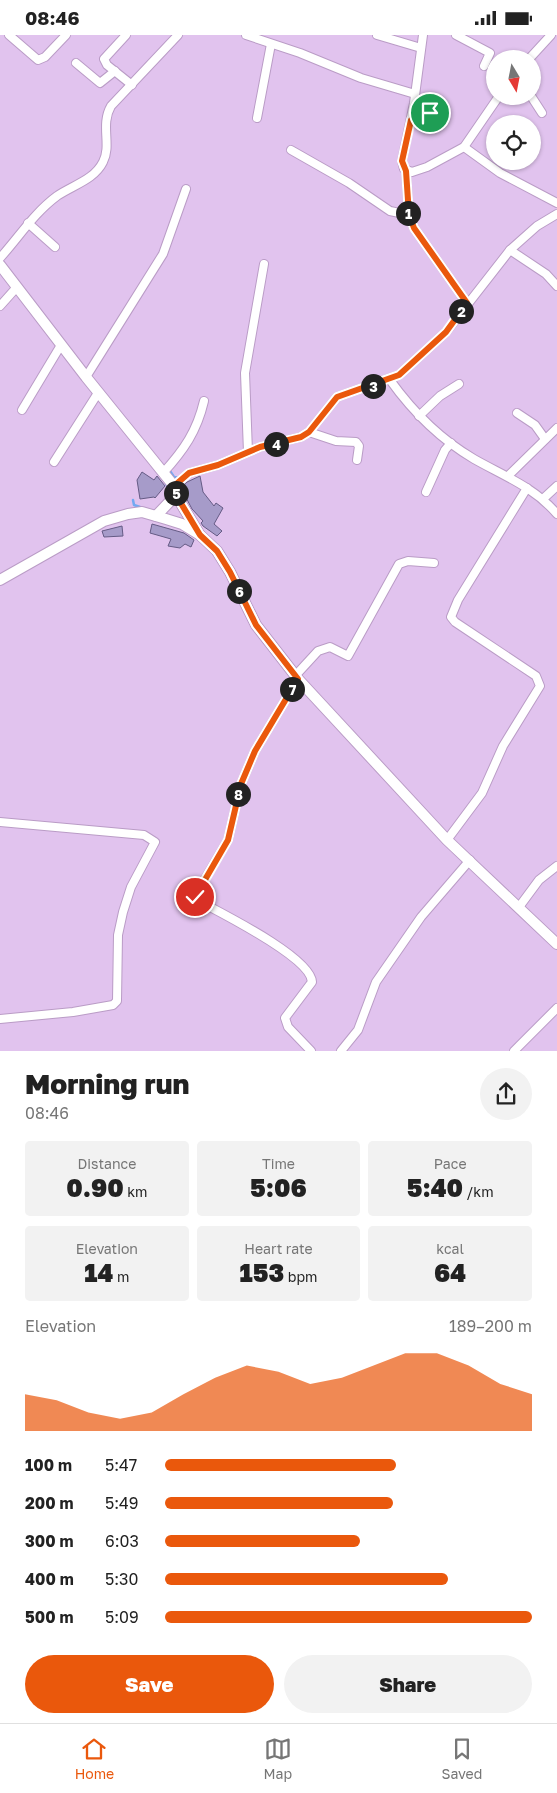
<!DOCTYPE html>
<html lang="en">
<head>
<meta charset="utf-8">
<style>
  :root { --surface:#fff; --page:#f2f2f2; --text:#222; --muted:#767676; --line:#e0e0e0; --accent:#ea580c }
  body { margin:0; font-family:"Golos Text",sans-serif; background:var(--page); color:var(--text); height:100vh; display:flex; flex-direction:column; font-size:19px; white-space:nowrap }
  * { box-sizing:border-box; margin:0 }
  p { font-size:16px; color:var(--muted) }
  .icon { flex:none; width:28px; height:28px; fill:none; stroke:currentColor; stroke-width:2; stroke-linecap:round; stroke-linejoin:round }
  .map { position:relative; height:1016px; overflow:hidden }
  .details { display:flex; flex-direction:column; background:var(--surface); flex:1 }
  .details>* { flex:none }
  .needle { width:32px; rotate:170deg }
  .tools { position:absolute; left:486px; top:15px; display:grid; gap:10px }
  .tools a { display:grid; place-items:center; width:55px; height:55px; border-radius:50%; background:var(--surface); box-shadow:0 1px 4px #0004; font-size:25px }
  .pin { position:absolute; display:grid; place-items:center; width:42px; height:42px; color:#fff; margin:-21px; border:2px solid #fff; border-radius:50%; box-shadow:0 1px 5px #0007 }
  .km { position:absolute; width:25px; height:25px; margin:-12px; border-radius:50%; background:#222; color:#fff; font-size:14px; line-height:25px; text-align:center }
  .round { display:grid; place-items:center; flex:none; width:52px; height:52px; border-radius:26px; background:var(--page) }
  .summary { display:flex; align-items:center; justify-content:space-between; height:85px; padding:0 25px }
  h1 { font-size:28px; font-weight:800; line-height:38px }
  .metrics { display:grid; grid-template-columns:repeat(3,1fr); gap:8px; height:85px; padding:5px 25px }
  .metrics div { display:grid; align-content:center; border-radius:5px; background:var(--page); text-align:center }
  .metrics b { font-size:25px; font-weight:800 }
  .metrics small { font-size:14px; font-weight:400 }
  .metrics p { font-size:14px }
  .chart { height:140px; padding:10px 25px }
  .chart p { display:flex; justify-content:space-between }
  .chart svg { width:100%; height:90px; margin-top:5px; fill:var(--accent); opacity:.7 }
  .cta { display:flex; gap:10px; margin-top:auto; padding:10px 25px }
  .cta a { flex:1; height:58px; border-radius:30px; background:var(--accent); color:#fff; font-size:20px; font-weight:800; line-height:58px; text-align:center }
  .cta a+a { background:var(--page); color:var(--text) }
  ul { padding:0 25px; list-style:none; font-size:16px }
  li { display:grid; grid-template-columns:80px 60px 1fr; align-items:center; height:38px }
  li i { height:12px; border-radius:6px; background:var(--accent) }
  .status { display:flex; justify-content:space-between; align-items:center; height:35px; padding:0 25px; background:var(--surface); direction:ltr }
  .status svg { height:14px; fill:currentColor }
  .tab-bar { display:flex; justify-content:space-around; align-items:center; height:70px; border-top:1px solid var(--line); background:var(--surface); font-size:14px; color:var(--muted) }
  .tab-bar a { display:grid; justify-items:center; gap:2px }
  .tab-bar .selected { color:var(--accent) }
  .map>svg:first-child { display:block }
</style>
</head>
<body>
<div class="status"><b>08:46</b><svg viewBox="0 0 49 12"><path d="M0 12V9h3v3zM5 12V6h3v6zM10 12V3h3v9zM15 12V0h3v12zM26 1h20v11H26zM47 4h2v5h-2z"/></svg></div>
<div class="map">
<svg width="557" height="1016" viewBox="0 0 557 1016">
  <rect width="100%" height="100%" fill="#e1c3ee"/>
  <g fill="none" stroke-linecap="round" stroke-linejoin="round">
    <g stroke="#72a9f2" stroke-width="2.5">
      <path d="M170,436L174,442L179,443"/>
      <path d="M166,449L170,455L168,460"/>
      <path d="M133,465L134,470L140,472"/>
    </g>
  </g>
  <g fill="#a69bc9" stroke="#655b85">
    <path d="M142,437L154,445L157,441L165,451L155,463L154,462L140,464L137,445Z"/>
    <path d="M200,441L203,457L214,471L216,468L223,473L214,489L222,496L217,501L203,491L201,488L203,486L192,474L182,455L181,452L187,447Z"/>
    <path d="M152,489L184,498L194,505L191,512L185,509L180,513L168,511L171,504L150,498Z"/>
    <path d="M122,491L123,501L104,502L102,496Z"/>
  </g>
  <g fill="none" stroke-linecap="round" stroke-linejoin="round">
    <defs>
      <path id="service" d="M411,85L427,84L434,62"/>
      <g id="minor">
        <path d="M9,0L38,25L45,22L66,0"/>
        <path d="M126,0L104,24L107,30L132,50"/>
        <path d="M246,0L300,18L361,43L415,59"/>
        <path d="M377,0L421,13"/>
        <path d="M423,0L414,68L402,126L404,134L412,137L427,132L464,112L499,61"/>
        <path d="M456,0L490,18L484,31"/>
        <path d="M529,24L551,0"/>
        <path d="M76,28L100,48L115,36"/>
        <path d="M531,61L542,78"/>
        <path d="M257,83L271,9"/>
        <path d="M464,112L500,138L557,168"/>
        <path d="M291,115L349,148L390,176L409,180"/>
        <path d="M406,136L409,180L414,193L467,268"/>
        <path d="M28,188L55,212"/>
        <path d="M510,215L546,239L557,251"/>
        <path d="M0,223C19,202 34,178 57,161C73,150 94,145 103,127C112,110 100,90 111,71L178,0"/>
        <path d="M0,271L17,252"/>
        <path d="M86,342L163,219L186,154"/>
        <path d="M390,345C413,377 440,404 474,424C504,441 534,452 557,479"/>
        <path d="M22,375L61,310"/>
        <path d="M517,378L535,390L545,404"/>
        <path d="M419,381L440,361L459,349"/>
        <path d="M309,397L336,406L356,407L359,411L357,425"/>
        <path d="M248,417L245,338L264,229"/>
        <path d="M54,427L98,358"/>
        <path d="M163,438C184,415 197,396 204,366"/>
        <path d="M509,440L557,393"/>
        <path d="M174,451L189,438L218,430L260,412L301,402L309,397L337,362L399,340L446,297L510,215L537,191L557,179"/>
        <path d="M426,457L445,415L451,408"/>
        <path d="M544,463L557,451"/>
        <path d="M295,641L318,616L330,612L348,621L399,529L408,526L434,528"/>
        <path d="M298,644L255,716L241,749L228,805L195,861L197,865C219,877 311,922 312,947L285,983L288,992L311,1016"/>
        <path d="M0,787L144,800L155,807L131,852L123,877L118,900L117,966L113,970L73,977L0,984"/>
        <path d="M447,805L482,758L503,711L540,651L536,641L455,587L451,582L458,565L527,453"/>
        <path d="M519,872L539,845L557,831"/>
        <path d="M341,1016L358,995L376,947L421,882L470,825"/>
        <path d="M514,1016L557,973"/>
      </g>
      <g id="tertiary">
        <path d="M0,230L86,342L174,451L176,460L198,497"/>
        <path d="M156,481L176,460"/>
        <path d="M0,545L104,486L128,479L142,477L166,484L182,489L200,500L217,516L230,537L256,590L298,644L447,805L557,909"/>
      </g>
    </defs>
    <use href="#service" stroke="#ba9cc6" stroke-width="6"/>
    <use href="#minor" stroke="#ba9cc6" stroke-width="10"/>
    <use href="#tertiary" stroke="#ba9cc6" stroke-width="12"/>
    <use href="#service" stroke="#fff" stroke-width="4"/>
    <use href="#minor" stroke="#fff" stroke-width="8"/>
    <use href="#tertiary" stroke="#fff" stroke-width="10"/>
  </g>
  <g fill="none" stroke-linecap="round" stroke-linejoin="round">
    <defs>
      <path id="route" d="M195,862L228,805L241,749L255,716L298,644L256,590L230,537L217,516L200,500L176,460L174,451L189,438L218,430L260,412L301,402L309,397L337,362L399,340L446,297L467,268L414,193L409,180L406,136L402,126L411,85L427,84L430,78"/>
    </defs>
    <use href="#route" stroke="#fff" stroke-width="10"/>
    <use href="#route" stroke="#ea580c" stroke-width="6"/>
  </g>
</svg>
<div class="tools">
<a><svg class="needle" viewBox="-14 -14 28 28"><path d="M0-13l5 13h-10z" fill="#e53935"/><path d="M0 13l5-13h-10z" fill="#767676"/></svg></a>
<a><svg class="icon" aria-label="locate" viewBox="0 0 24 24"><circle cx="12" cy="12" r="6"/><path d="M12 2v4M12 18v4M2 12h4M18 12h4"/></svg></a>
</div>
<div class="pin" style="left:430px;top:78px;background:#1e9e55"><svg class="icon" aria-label="arrive" viewBox="0 0 24 24"><path d="M6 21V4h12l-3 4 3 4H6"/></svg></div>
<div class="pin" style="left:195px;top:862px;background:#d93025"><svg class="icon" aria-label="check" viewBox="0 0 24 24"><path d="M5 12l5 5 9-10"/></svg></div>
<b class="km" style="left:408px;top:178px">1</b>
<b class="km" style="left:461px;top:276px">2</b>
<b class="km" style="left:373px;top:351px">3</b>
<b class="km" style="left:276px;top:409px">4</b>
<b class="km" style="left:176px;top:458px">5</b>
<b class="km" style="left:239px;top:556px">6</b>
<b class="km" style="left:292px;top:654px">7</b>
<b class="km" style="left:238px;top:759px">8</b>
</div>
<section class="details">
<div class="summary"><div><h1>Morning run</h1><p>08:46</p></div><a class="round"><svg class="icon" aria-label="share" viewBox="0 0 24 24"><path d="M12 15V3M7 8l5-5 5 5M5 13v7h14v-7"/></svg></a></div>
<div class="metrics">
<div><p>Distance</p><b>0.90<small> km</small></b></div>
<div><p>Time</p><b>5:06</b></div>
<div><p>Pace</p><b>5:40<small> /km</small></b></div>
</div>
<div class="metrics">
<div><p>Elevation</p><b>14<small> m</small></b></div>
<div><p>Heart rate</p><b>153<small> bpm</small></b></div>
<div><p>kcal</p><b>64</b></div>
</div>
<div class="chart"><p><span>Elevation</span>189–200 m</p>
<svg viewBox="0 0 160 44" preserveAspectRatio="none"><path d="M0 44V26L10 29L20 35L30 38L40 35L50 26L60 18L70 12L80 15L90 21L100 18L110 12L120 6L130 6L140 12L150 21L160 26V44z"/></svg>
</div>
<ul>
<li><b>100 m</b>5:47<i style="width:63%"></i></li>
<li><b>200 m</b>5:49<i style="width:62%"></i></li>
<li><b>300 m</b>6:03<i style="width:53%"></i></li>
<li><b>400 m</b>5:30<i style="width:77%"></i></li>
<li><b>500 m</b>5:09<i style="width:100%"></i></li>
</ul>
<div class="cta"><a>Save</a><a>Share</a></div>
</section>
<nav class="tab-bar">
<a class="selected"><svg class="icon" aria-label="home" viewBox="0 0 24 24"><path d="M3 11l9-7 9 7M6 9v11h12V9"/></svg>Home</a>
<a><svg class="icon" aria-label="map" viewBox="0 0 24 24"><path d="M3 6l6-2 6 2 6-2v14l-6 2-6-2-6 2zM9 4v14M15 6v14"/></svg>Map</a>
<a><svg class="icon" aria-label="saved" viewBox="0 0 24 24"><path d="M7 4h10v16l-5-4-5 4z"/></svg>Saved</a>
</nav>
</body>
</html>
